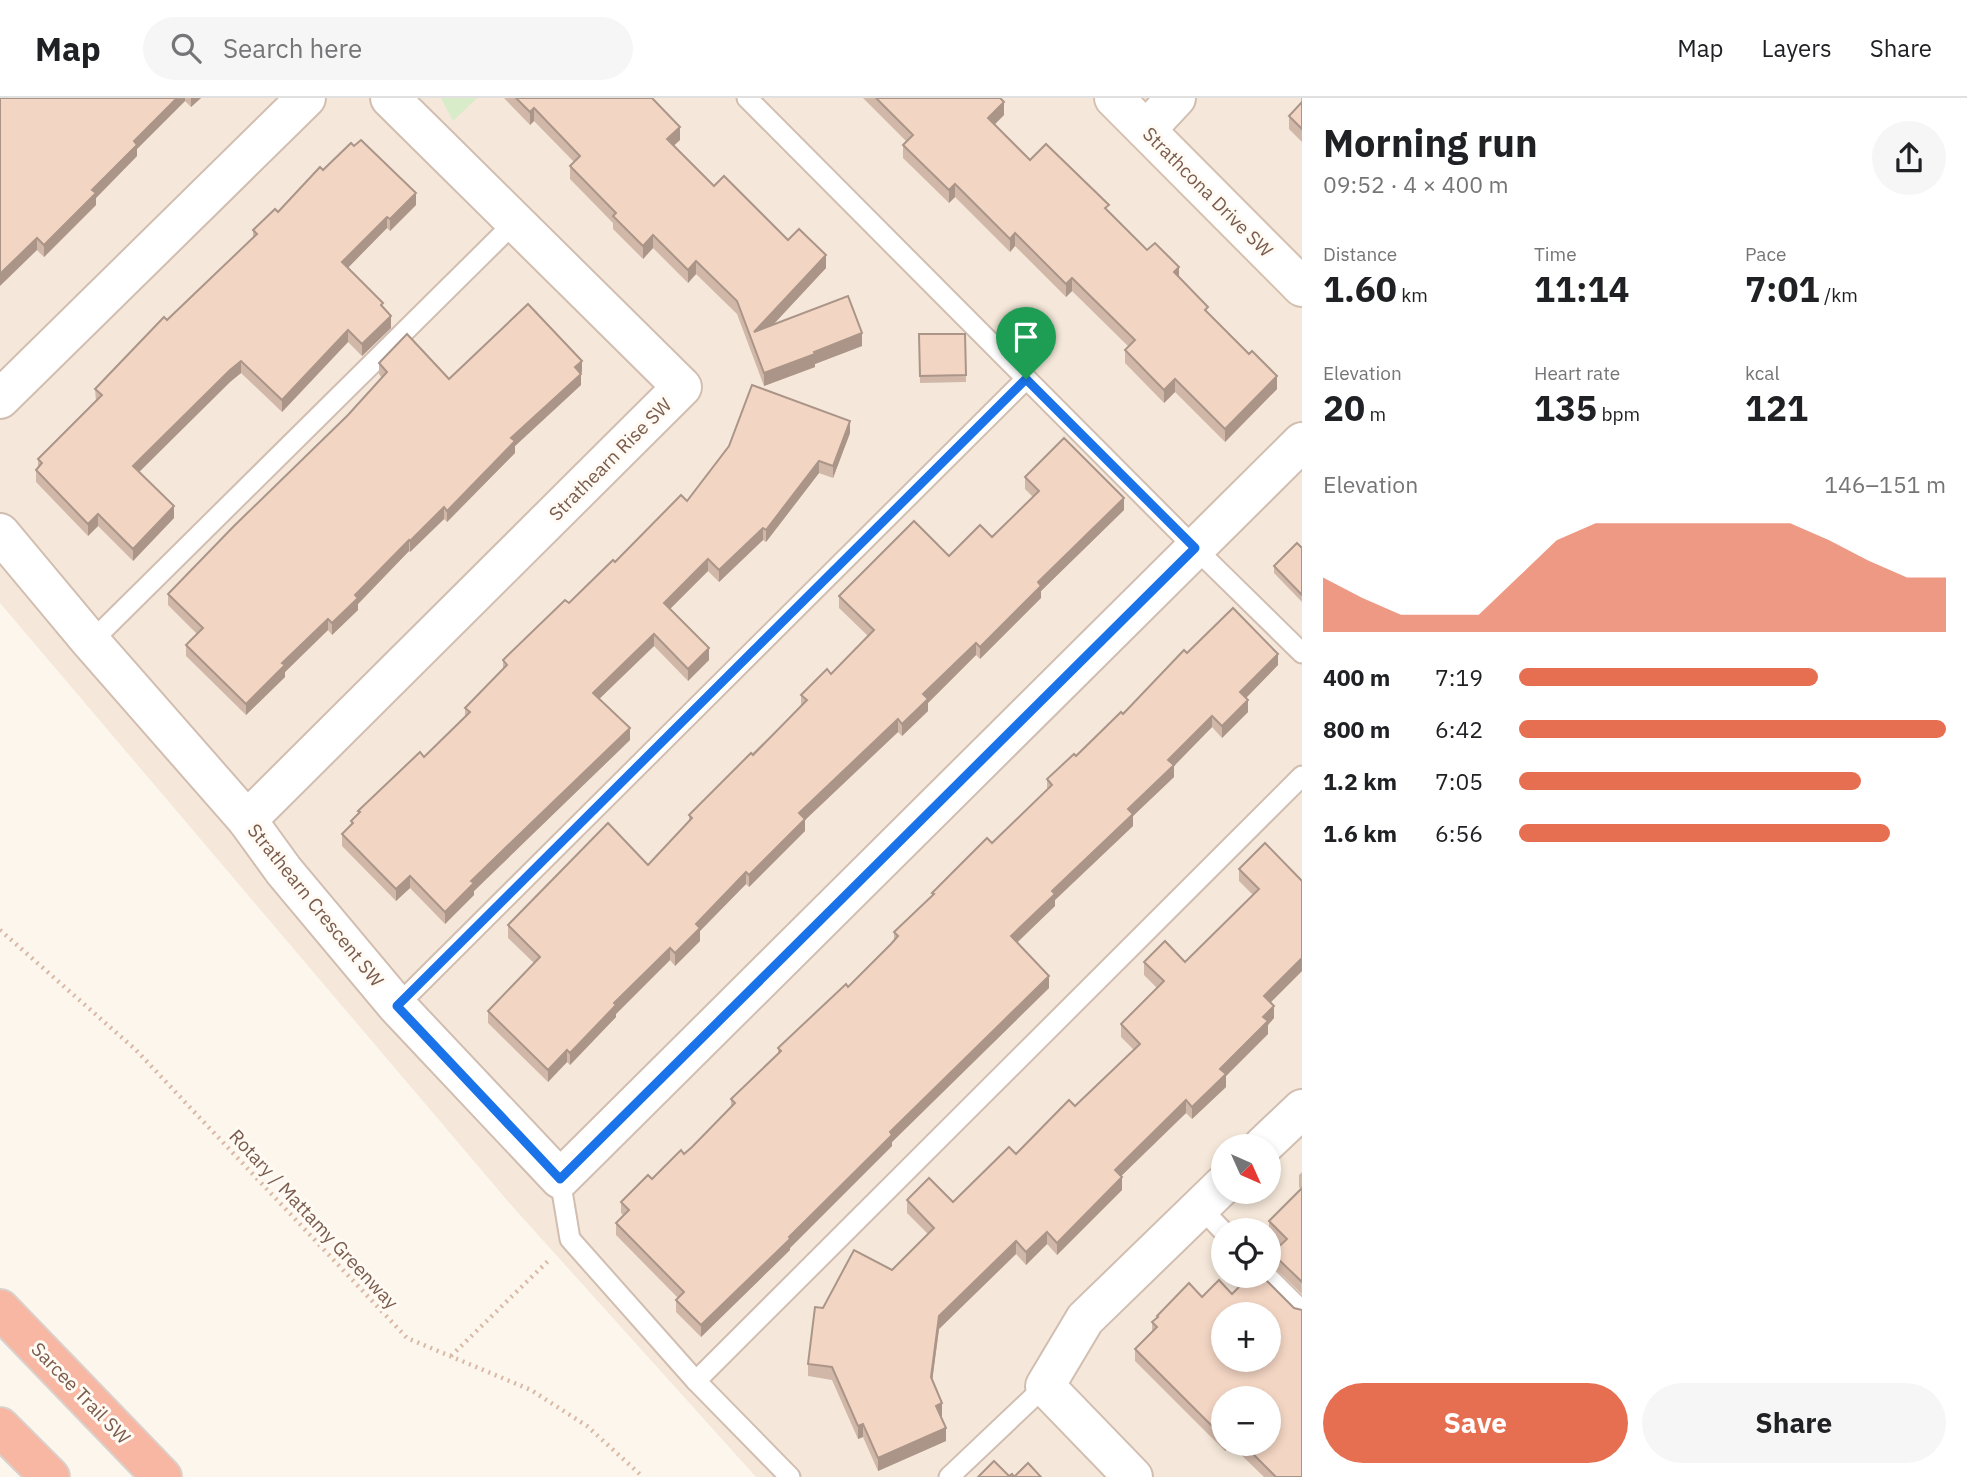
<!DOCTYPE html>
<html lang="en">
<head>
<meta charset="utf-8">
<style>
  :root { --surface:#fff; --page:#f6f6f6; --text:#202124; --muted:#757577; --line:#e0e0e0; --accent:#e76f51 }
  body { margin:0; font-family:"IBM Plex Sans",sans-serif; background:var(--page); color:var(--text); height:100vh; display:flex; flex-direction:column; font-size:26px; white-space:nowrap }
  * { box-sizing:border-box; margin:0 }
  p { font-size:23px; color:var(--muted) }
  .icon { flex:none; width:38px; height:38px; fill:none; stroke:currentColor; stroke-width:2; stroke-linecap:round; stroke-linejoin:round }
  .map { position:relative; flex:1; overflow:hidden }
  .drawer { display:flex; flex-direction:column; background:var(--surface); width:665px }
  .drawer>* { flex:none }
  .needle { width:46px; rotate:135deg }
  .controls { position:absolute; left:1211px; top:1036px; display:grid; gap:14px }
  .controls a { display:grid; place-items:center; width:70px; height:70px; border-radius:50%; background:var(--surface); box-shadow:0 4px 10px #0003; font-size:35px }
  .pin { position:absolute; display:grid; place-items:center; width:60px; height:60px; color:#fff; margin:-72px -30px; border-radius:50% 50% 50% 0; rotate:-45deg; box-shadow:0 0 7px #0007 }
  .pin .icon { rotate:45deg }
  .round { display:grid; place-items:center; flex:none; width:74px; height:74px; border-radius:37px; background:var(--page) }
  .head { display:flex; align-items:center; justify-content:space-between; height:119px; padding:0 21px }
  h1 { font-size:38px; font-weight:700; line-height:52px }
  .metrics { display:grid; grid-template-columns:repeat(3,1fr); gap:10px; height:119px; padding:7px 21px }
  .metrics div { display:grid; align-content:center }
  .metrics b { font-size:35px; font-weight:700 }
  .metrics small { font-size:19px; font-weight:400 }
  .metrics p { font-size:19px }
  .chart { height:196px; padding:14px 21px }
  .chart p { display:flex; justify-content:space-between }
  .chart svg { width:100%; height:126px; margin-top:7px; fill:var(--accent); opacity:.7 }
  .primary-button { display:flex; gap:14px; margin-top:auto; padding:14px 21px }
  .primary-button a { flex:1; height:80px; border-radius:42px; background:var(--accent); color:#fff; font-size:28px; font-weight:700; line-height:80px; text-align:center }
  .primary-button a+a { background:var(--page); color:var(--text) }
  ul { padding:0 21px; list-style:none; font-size:23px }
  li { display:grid; grid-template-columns:112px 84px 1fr; align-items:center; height:52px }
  li i { height:18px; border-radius:9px; background:var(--accent) }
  header { display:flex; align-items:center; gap:42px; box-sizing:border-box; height:98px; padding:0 35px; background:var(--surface); border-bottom:2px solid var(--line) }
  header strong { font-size:33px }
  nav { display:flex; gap:38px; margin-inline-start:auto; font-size:24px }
  .search { width:490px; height:63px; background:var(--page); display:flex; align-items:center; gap:18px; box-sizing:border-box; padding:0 24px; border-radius:38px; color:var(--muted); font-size:26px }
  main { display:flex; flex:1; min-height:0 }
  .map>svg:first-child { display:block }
</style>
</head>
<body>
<header>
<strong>Map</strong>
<div class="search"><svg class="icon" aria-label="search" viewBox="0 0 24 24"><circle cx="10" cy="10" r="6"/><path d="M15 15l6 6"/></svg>Search here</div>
<nav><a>Map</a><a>Layers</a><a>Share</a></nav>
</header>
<main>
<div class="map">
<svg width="1302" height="1379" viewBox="0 0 1302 1379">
  <rect width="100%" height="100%" fill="#fdf6ec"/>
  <path fill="#f5e8da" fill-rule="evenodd" d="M0,0H1302V1379H756L512,1108L0,505ZM1223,1048H1269V1094H1223ZM1223,1132H1269V1178H1223ZM1223,1216H1269V1262H1223ZM1223,1300H1269V1346H1223Z"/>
  <path fill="#d8ecc9" d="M441,0H477L453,23Z"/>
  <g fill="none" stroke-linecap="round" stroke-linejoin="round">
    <defs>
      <g id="lane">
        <path d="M747,0L1195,450L1302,555"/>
        <path d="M91,544L515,124"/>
        <path d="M397,908L1026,281"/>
        <path d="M560,1081L570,1141L696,1283L790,1379"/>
        <path d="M1200,1109L1223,1133"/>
        <path d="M1267,1178L1302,1213"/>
        <path d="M696,1283L1302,678"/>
        <path d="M949,1379L1045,1288"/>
      </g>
      <g id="street">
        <path d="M1146,32L1176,0"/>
        <path d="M0,301L306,0"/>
        <path d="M0,435L91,544L247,722L284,773L397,908L560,1081L1302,344"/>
        <path d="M247,722L682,289L390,0"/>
        <path d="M1263,1048L1302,1011"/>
        <path d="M1133,1379L1045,1288L1085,1221L1223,1087"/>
      </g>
      <path id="secondary" d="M1114,0L1302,189"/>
      <g id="highway">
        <path d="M0,1211L162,1379"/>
        <path d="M0,1329L50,1379"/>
      </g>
    </defs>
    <use href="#lane" stroke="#d1beb0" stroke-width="23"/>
    <use href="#street" stroke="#d1beb0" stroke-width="42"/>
    <use href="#secondary" stroke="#d6c0b0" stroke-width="42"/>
    <use href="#highway" stroke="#dad1cd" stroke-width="42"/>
    <g stroke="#d9b8a5" stroke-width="4.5" stroke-dasharray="2 5" stroke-linecap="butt">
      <path d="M0,832L136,952L407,1240L531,1292L587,1328L643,1379"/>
      <path d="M451,1258L550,1161"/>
    </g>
    <use href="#lane" stroke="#fff" stroke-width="19"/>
    <use href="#street" stroke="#fff" stroke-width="38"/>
    <use href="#secondary" stroke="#fff" stroke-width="38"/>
    <use href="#highway" stroke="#f7b7a3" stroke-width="38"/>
  </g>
  <g fill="#d1b7a8" fill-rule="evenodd">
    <path d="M0,0H201L191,9L185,3L137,51V58L96,100V107L44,159L37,152Z"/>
    <path d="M504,0H652L680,42L673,48L714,88L826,170L773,227L862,248L815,266V269L764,288L737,216L696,176L688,185L653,150L643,161L613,131V125L570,81V68L574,64L534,23L530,27Z"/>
    <path d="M863,0H1000L1004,17L994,27L1030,62L1109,114L1147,152L1179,179L1208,215L1277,291L1225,344L1175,294L1164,305L1125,265V252L1129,249L1072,193L1066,199L1015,148L1010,154L955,99L949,105L903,60V47L906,43Z"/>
    <path d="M1301,0H1302V44L1289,31V18L1301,6Z"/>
    <path d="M323,72L416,107L390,133L387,130L347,170L383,209L391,230L362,258L348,244L282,314L241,275L230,284L139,374L174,420L133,463L98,428L88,438L36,384V372L38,370V361L96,303L95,291L253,140V132L278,114Z"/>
    <path d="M919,236H965L966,284L920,285Z"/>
    <path d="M379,265L449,281L582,274L581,275V287L515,348V355L447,424L444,421L410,454L409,453L358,506V512L332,537L328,532L285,574V579L246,617L186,558V547L197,536L168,507V496L348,317L382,280L379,276Z"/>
    <path d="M850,335L833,380L819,375L766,444L763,442L719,484L708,473L670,511L709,562L688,583L654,548L599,601L630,642L474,793V797L445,826L410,790L396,803L342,748V736L351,727V723L358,716V713L424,659L465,619V610L503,572V562L569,505L615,464L687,403Z"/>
    <path d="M1025,379L1124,412L1041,493V500L980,561L976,557L928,605V613L902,638L898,634L805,722V733L749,789L746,786L700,833V843L675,868L670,862L616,916V919L570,967L567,964L548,984L488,925V913L534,865L508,840V827L648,767L689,723V717L801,608V597L831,576L868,538L839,510V498L949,458L992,439L1033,399L1025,391Z"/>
    <path d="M1302,450V504L1274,475V468Z"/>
    <path d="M1187,555L1278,567L1246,600L1248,614L1222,640L1212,629L1174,668V679L1133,718V728L1055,802V808L1017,845L1049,890L892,1044V1048L790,1150V1152L701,1239L676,1214V1202L678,1200L616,1137V1125L623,1117L621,1115V1104L692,1049L731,1009V1001L778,956V950L848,889L891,846L894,842V834L932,798V795L992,745L1047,692V681L1076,658Z"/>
    <path d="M1239,771L1302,783V873L1271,904L1274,920L1268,927V936L1226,978V989L1192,1021L1186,1015L1121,1078L1122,1092L1057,1157L1047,1146L1026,1167L1016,1156L939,1231L932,1282L942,1318H941L946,1343L878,1373L863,1339L858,1341L832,1282L808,1278V1266L823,1210L892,1172L928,1136L907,1115V1102L953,1104L1075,1008L1134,952L1121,939V926L1157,890L1144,877V864H1185L1253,797L1239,783Z"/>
    <path d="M1302,1074V1196L1272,1167V1155L1281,1147L1269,1135V1123L1301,1091L1299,1089V1077Z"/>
    <path d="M1232,1196L1294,1210L1302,1379H1264L1231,1347L1225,1353L1135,1263V1251L1152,1234V1224L1157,1220V1218L1202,1199ZM1223,1300L1269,1346H1223Z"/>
  </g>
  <g fill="#aa9588">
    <path d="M177,0H185V3L137,51V58L96,100V107L44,159V147L134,43Z"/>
    <path d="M191,0H201L191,9Z"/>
    <path d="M1004,4V17L988,33V20Z"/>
    <path d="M534,10V23L530,27V14Z"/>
    <path d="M680,29V42L667,54V41Z"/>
    <path d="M955,86V99L949,105V92Z"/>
    <path d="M416,95V107L390,133V121Z"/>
    <path d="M387,119V130L342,176V164Z"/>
    <path d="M1015,135V148L1010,154V141Z"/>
    <path d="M653,137V150L643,161V148Z"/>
    <path d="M37,140V152L0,188V176Z"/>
    <path d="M826,157V170L754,247V234Z"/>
    <path d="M696,163V176L688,185V172Z"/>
    <path d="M1179,169V182L1174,174Z"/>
    <path d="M1072,180V193L1066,199V186Z"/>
    <path d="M391,218V230L362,258V246Z"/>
    <path d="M348,232V244L282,314V302Z"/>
    <path d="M862,235V248L815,266V269L764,288V275L814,254Z"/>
    <path d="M241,263V275L230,284L133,380V368L230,272Z"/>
    <path d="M582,263V274L575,280V269Z"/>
    <path d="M581,276V287L515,348V355L447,424V413L511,340Z"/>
    <path d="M1277,278V291L1225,344V331Z"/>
    <path d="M1175,281V294L1164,305V292Z"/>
    <path d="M850,323V335L833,380V368Z"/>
    <path d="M819,363V375L766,444V432Z"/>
    <path d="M1124,400V412L1041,493V500L980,561V549L1038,484Z"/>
    <path d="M174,408V420L133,463V451Z"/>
    <path d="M444,409V421L410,454V443Z"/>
    <path d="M98,416V428L88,438V426Z"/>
    <path d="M763,430V442L719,484V472Z"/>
    <path d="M409,442V453L358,506V512L332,537V525L355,497Z"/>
    <path d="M708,461V473L664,517V505Z"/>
    <path d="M328,521V532L285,574V579L246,617V606L282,565Z"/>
    <path d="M654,536V548L593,607V595Z"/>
    <path d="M976,545V557L928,605V613L902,638V626L923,596Z"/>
    <path d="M709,550V562L688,583V571Z"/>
    <path d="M1278,556V567L1240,606V594Z"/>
    <path d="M1248,602V614L1222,640V628Z"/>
    <path d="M1212,618V629L1174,668V679L1133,718V728L1055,802V808L1011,850V838L1168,662Z"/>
    <path d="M898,621V634L805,722V733L749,789V777L799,715Z"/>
    <path d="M630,630V642L474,793V797L445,826V814L471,783Z"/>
    <path d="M746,774V786L700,833V843L675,868V855L696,826Z"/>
    <path d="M410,778V790L396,803V791Z"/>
    <path d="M670,850V862L616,916V919L570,967V955L614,905Z"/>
    <path d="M1302,860V873L1264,911V898Z"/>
    <path d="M1049,878V890L892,1044V1048L790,1150V1152L701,1239V1227L789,1139L890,1034Z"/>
    <path d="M1274,908V920L1268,927V936L1226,978V989L1192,1021V1009L1220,971L1263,919Z"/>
    <path d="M567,952V964L548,984V972Z"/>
    <path d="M1186,1002V1015L1115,1084V1072Z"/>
    <path d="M1122,1079V1092L1057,1157V1145Z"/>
    <path d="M1047,1134V1146L1026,1167V1154Z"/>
    <path d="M1016,1143V1156L939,1231L931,1292V1279L939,1218Z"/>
    <path d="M942,1305V1318L936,1320V1308Z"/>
    <path d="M863,1326V1339L858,1341V1328Z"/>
    <path d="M946,1330V1343L878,1373V1360Z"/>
    <path d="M1225,1346H1231L1225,1353Z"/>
  </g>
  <g fill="#f3d5c3" stroke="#aa9588" stroke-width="2" fill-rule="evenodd">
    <path d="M0,0H177L134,43L137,47L92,92L96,95L44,147L37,140L0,176Z"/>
    <path d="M516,0H652L680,29L667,41L714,88L724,78L788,142L799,131L826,157L754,234L848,198L862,235L814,254L815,256L764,275L737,203L696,163L688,172L653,137L643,148L613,118L616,115L570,68L580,58L534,10L530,14Z"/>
    <path d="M876,0H1000L1004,4L988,20L1030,62L1046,46L1109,107L1105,110L1147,152L1155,145L1179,169L1174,174L1208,209L1205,212L1249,256L1252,253L1277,278L1225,331L1175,281L1164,292L1125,252L1135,242L1072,180L1066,186L1015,135L1010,141L955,86L949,92L903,47L913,37Z"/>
    <path d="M1302,4V31L1289,18Z"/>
    <path d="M361,42L416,95L390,121L387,119L342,164L383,205L381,207L391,218L362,246L348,232L282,302L241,263L230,272L133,368L174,408L133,451L98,416L88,426L36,372L42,365L38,361L102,297L95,291L164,219L167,222L213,178L257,136L253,132L275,111L278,114L320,69L323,72L351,45L354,48Z"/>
    <path d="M528,206L582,263L575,269L581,276L511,340L515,343L447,413L444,409L410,443L409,442L355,497L358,500L332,525L328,521L282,565L285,567L246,606L186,547L203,530L168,496L234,428L348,317L387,274L379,265L407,236L449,281Z"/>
    <path d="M919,236H965L966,277L920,278Z"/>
    <path d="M752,287L850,323L833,368L819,363L766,432L763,430L719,472L708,461L664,505L709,550L688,571L654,536L593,595L630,630L471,783L474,785L445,814L410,778L396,791L342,736L353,725L351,723L360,714L358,713L420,654L424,659L470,614L465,610L507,567L503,562L565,502L569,505L613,462L615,464L681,397L687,403L729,348Z"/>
    <path d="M1064,340L1124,400L1038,484L1041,488L980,549L976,545L923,596L928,601L902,626L898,621L799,715L805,721L749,777L746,774L696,826L700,830L675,855L670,850L614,905L616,907L570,955L567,952L548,972L488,913L540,859L508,827L608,725L648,767L692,720L689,717L751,655L753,657L807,602L801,597L827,571L831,576L874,532L839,498L914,423L949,458L980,427L992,439L1039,393L1025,379Z"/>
    <path d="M1297,445L1302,450V497L1274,468Z"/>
    <path d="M1233,510L1278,556L1240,594L1248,602L1222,628L1212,618L1168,662L1174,667L1128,711L1133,716L1052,793L1055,796L1011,838L1049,878L890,1034L892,1037L789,1139L790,1141L701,1227L676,1202L684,1194L616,1125L629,1112L621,1104L648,1077L652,1081L681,1052L684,1056L692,1049L735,1005L731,1001L781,953L778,950L846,886L848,889L891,846L898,838L894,834L934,796L932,795L987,740L992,745L1052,687L1047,681L1074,656L1076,658L1121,614L1123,616L1184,552L1187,555Z"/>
    <path d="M1265,745L1302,783V860L1264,898L1274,908L1263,919L1268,923L1220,971L1226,976L1192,1009L1186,1002L1115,1072L1122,1079L1057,1145L1047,1134L1026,1154L1016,1143L939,1218L931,1279L942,1305L936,1308L946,1330L878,1360L863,1326L858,1328L832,1269L808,1266L815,1209L823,1210L854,1152L892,1172L934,1130L907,1102L929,1080L953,1104L1009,1049L1016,1056L1069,1002L1075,1008L1140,946L1121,926L1164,883L1144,864L1165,843L1185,864L1259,791L1239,771Z"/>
    <path d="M1302,1090V1184L1272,1155L1287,1141L1269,1123Z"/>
    <path d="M1250,1178H1262L1294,1210L1302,1212V1379H1276L1243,1346H1269V1300H1223V1339L1135,1251L1157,1229L1152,1224L1158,1219L1157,1218L1189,1185L1202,1199L1219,1182L1232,1196ZM1223,1216H1269V1262H1223Z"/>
    <path d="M994,1363L1009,1378L1012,1376L1014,1379L1028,1365L1041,1379H978Z"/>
  </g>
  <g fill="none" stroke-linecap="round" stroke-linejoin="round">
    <defs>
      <path id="route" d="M1026,281L1195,450L560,1081L397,908Z"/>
    </defs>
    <use href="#route" stroke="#fff" stroke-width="14"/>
    <use href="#route" stroke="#1a73e8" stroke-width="9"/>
  </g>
  <g text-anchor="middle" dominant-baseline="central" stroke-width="6" stroke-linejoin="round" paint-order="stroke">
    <g font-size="19" fill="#7a5c4d" stroke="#fffaf3">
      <text transform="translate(1208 94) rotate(45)">Strathcona Drive SW</text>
      <text transform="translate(610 361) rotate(-45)">Strathearn Rise SW</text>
      <text transform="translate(316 807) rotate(51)">Strathearn Crescent SW</text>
      <text transform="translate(314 1121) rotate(47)">Rotary / Mattamy Greenway</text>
      <text transform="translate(81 1295) rotate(46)">Sarcee Trail SW</text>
    </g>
  </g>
</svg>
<div class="controls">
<a><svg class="needle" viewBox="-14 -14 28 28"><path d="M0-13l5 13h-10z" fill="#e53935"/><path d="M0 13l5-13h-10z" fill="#757577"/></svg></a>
<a><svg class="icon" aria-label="locate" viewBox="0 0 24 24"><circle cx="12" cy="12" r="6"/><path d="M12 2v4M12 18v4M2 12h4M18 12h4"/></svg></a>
<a>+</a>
<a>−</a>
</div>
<div class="pin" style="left:1026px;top:281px;background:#1e9e55"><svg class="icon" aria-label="arrive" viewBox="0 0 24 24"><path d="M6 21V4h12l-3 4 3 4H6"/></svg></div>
</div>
<section class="drawer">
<div class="head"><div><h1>Morning run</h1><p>09:52 · 4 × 400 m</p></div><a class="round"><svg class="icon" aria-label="share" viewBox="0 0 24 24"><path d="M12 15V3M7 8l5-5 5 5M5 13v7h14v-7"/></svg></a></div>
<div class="metrics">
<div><p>Distance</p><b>1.60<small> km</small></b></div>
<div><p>Time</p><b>11:14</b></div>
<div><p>Pace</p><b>7:01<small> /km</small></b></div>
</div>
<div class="metrics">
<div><p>Elevation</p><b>20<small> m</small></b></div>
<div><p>Heart rate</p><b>135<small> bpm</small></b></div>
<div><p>kcal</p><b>121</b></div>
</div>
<div class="chart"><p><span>Elevation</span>146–151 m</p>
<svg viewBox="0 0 160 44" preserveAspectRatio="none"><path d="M0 44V25L10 32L20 38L30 38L40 38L50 25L60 12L70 6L80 6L90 6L100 6L110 6L120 6L130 12L140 19L150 25L160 25V44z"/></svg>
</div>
<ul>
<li><b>400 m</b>7:19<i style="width:70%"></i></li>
<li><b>800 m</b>6:42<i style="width:100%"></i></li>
<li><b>1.2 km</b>7:05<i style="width:80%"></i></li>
<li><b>1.6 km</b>6:56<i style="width:87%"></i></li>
</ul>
<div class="primary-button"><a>Save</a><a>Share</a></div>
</section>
</main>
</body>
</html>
